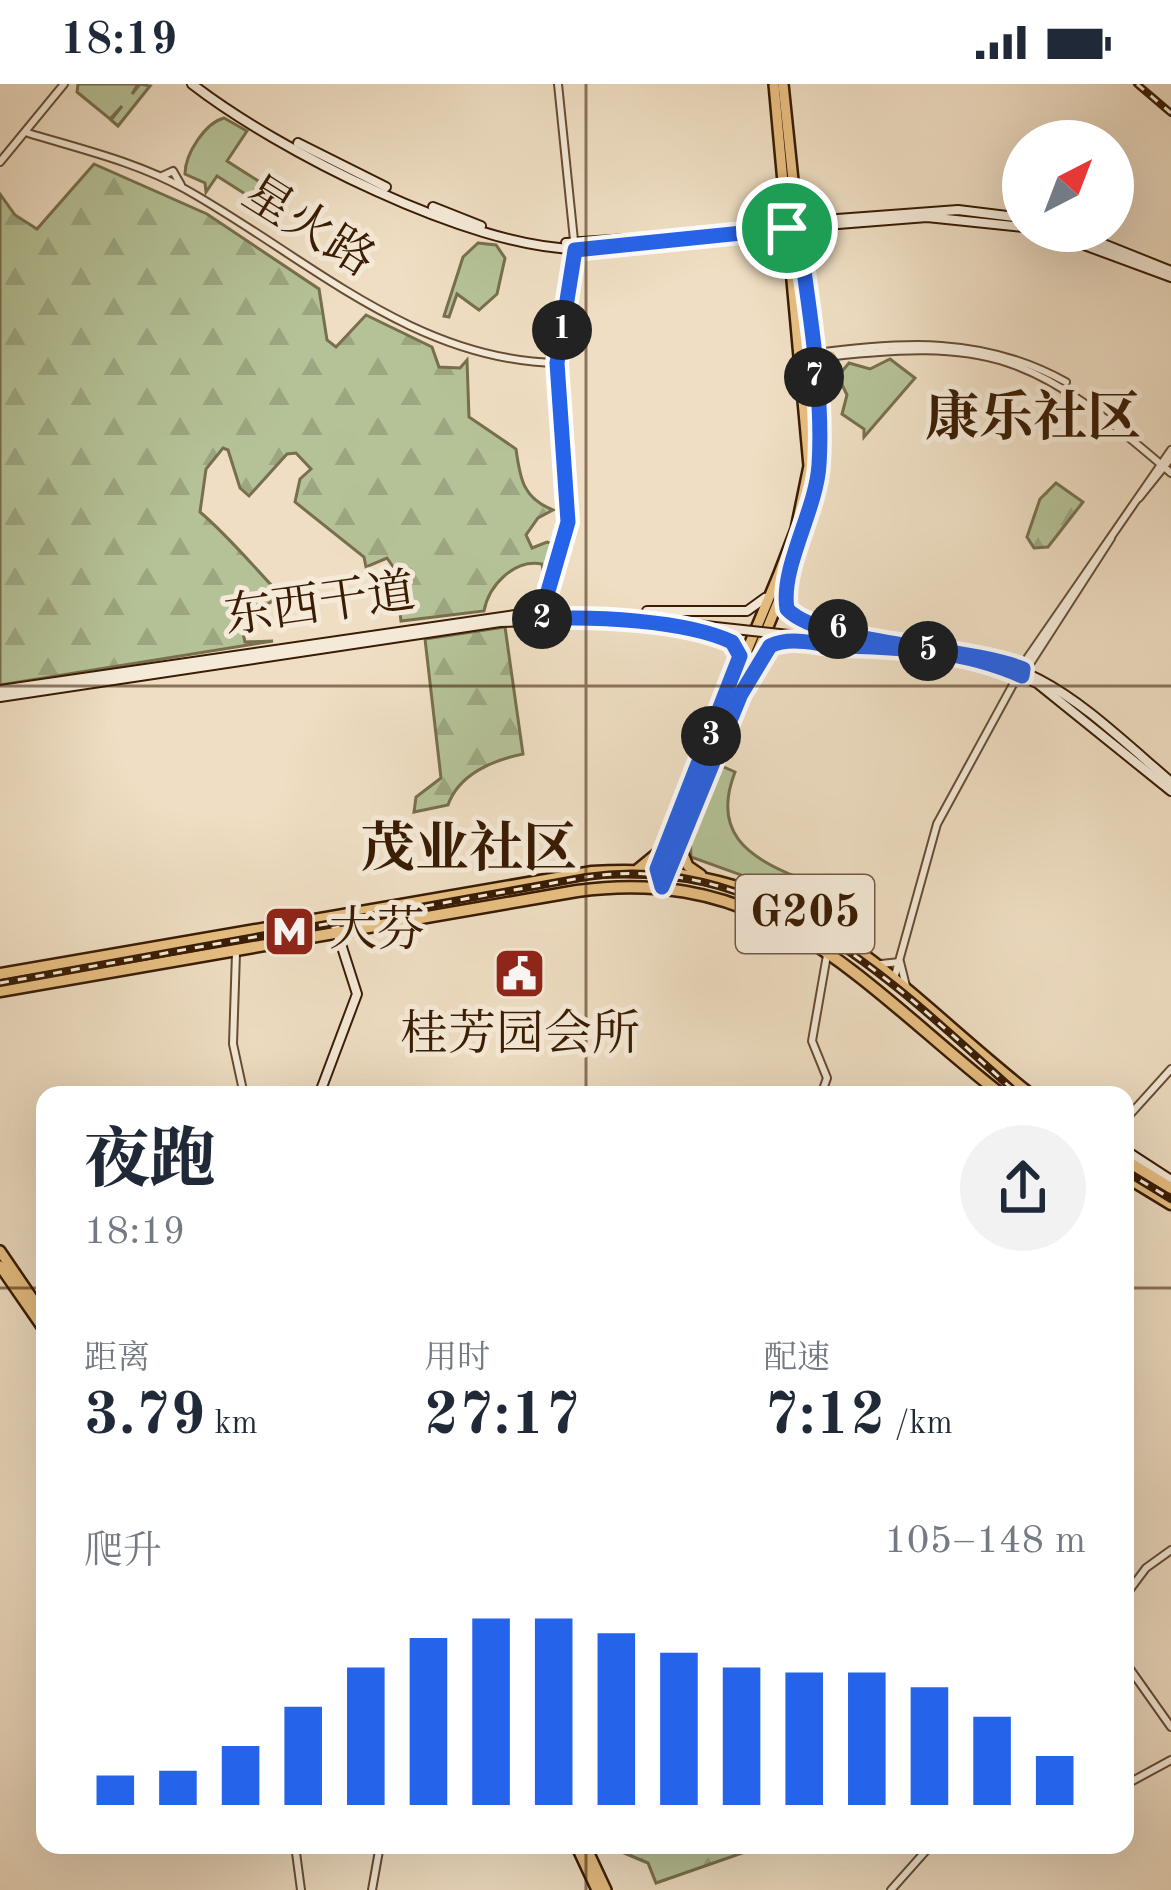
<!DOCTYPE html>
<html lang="zh">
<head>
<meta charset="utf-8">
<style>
  :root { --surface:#fff; --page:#f2f2f3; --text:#1f2937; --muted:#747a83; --accent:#2563eb }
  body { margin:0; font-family:"Old Standard TT","Noto Serif SC",serif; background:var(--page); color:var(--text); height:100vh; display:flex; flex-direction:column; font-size:45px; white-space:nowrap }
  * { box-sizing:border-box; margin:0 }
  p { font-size:39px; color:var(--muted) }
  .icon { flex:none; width:66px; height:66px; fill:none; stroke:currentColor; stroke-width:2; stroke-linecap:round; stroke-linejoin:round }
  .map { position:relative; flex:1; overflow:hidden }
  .sheet { position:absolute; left:36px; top:1002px; width:1098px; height:768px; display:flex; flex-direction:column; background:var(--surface); border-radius:24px; box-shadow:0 12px 48px #0002 }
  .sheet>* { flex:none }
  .needle { width:78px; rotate:42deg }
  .fabs { position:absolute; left:1002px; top:36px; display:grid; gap:24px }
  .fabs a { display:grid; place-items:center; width:132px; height:132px; border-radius:50%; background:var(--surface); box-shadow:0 12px 48px #0002; font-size:60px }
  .pin { position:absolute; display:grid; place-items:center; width:102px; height:102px; color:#fff; margin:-51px; border:6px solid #fff; border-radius:50%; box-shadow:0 3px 12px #0007 }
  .km { position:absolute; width:60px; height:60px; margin:-30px; border-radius:50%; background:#222; color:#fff; font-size:33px; line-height:60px; text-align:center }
  .round { display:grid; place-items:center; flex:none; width:126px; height:126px; border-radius:63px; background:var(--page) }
  .head { display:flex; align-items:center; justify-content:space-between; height:204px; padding:0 48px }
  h1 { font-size:66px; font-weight:800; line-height:90px }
  .stats { display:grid; grid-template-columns:repeat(3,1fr); gap:18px; height:204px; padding:12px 48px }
  .stats div { display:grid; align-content:center }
  .stats b { font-size:60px; font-weight:800 }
  .stats small { font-size:33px; font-weight:400 }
  .stats p { font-size:33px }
  .chart { height:336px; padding:24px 48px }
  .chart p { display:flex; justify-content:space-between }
  .chart svg { width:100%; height:216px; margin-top:12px; stroke:var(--accent); stroke-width:6 }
  .status { display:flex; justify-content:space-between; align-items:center; height:84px; padding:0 60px; background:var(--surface); direction:ltr }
  .status svg { height:33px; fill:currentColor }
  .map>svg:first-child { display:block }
</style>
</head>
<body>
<div class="status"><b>18:19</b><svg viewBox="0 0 49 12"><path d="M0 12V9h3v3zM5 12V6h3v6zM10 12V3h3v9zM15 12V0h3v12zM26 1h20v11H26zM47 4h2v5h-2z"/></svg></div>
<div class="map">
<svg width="1171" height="1806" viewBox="0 0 1171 1806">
  <defs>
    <pattern id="forest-firs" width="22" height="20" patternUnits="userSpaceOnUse" patternTransform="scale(3)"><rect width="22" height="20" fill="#b5c297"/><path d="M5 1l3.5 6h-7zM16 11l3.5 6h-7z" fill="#9ca680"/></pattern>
  </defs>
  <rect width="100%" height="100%" fill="#efdec3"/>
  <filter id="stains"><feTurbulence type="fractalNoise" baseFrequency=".00167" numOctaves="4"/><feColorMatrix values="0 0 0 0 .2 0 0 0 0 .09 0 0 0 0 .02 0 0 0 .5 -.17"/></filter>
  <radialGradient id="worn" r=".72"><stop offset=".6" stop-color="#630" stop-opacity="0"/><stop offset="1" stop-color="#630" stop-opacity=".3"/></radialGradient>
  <g fill="#b5c297" stroke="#776f4d" stroke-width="3">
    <path d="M78,0H138L132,10L140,0L150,2L118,42L111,36L122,22L110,35L77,8Z"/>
    <path d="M224,34L247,47L227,77L260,98L250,113L217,92L206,108L205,99L185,90C185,70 205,39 224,34Z"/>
    <path d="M478,159L496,161L505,174L497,210L479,226L457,210L449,233L444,232L463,173Z"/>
    <path d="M890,275L915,294L864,353V345L842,330L847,311L838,292L849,279L870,285Z"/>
    <path d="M717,680L735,688C712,747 746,773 797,793L795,801L800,805L791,809L691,773L690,750Z"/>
  </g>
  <g fill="url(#forest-firs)" stroke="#776f4d" stroke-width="3">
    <path d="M94,80L207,130L319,205L327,256L336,263L366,231L432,263L439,283L460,284L467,276L469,333L516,365C520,395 523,414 553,426L538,434L526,451L532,464L547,458L557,461L543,486L542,480C514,475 489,501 484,527L401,537L394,484L387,474L366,483L364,473L295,418L300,395L311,385L296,369L287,370L249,412L240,404L228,366L223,364L206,385L200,428C224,448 249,477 273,503L272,517L241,540L245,558L273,557L0,601V110L15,131L37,145Z"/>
    <path d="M1056,399L1083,418L1048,463L1034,464L1027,453L1040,415Z"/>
    <path d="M505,543L523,670C493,676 459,690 448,721L414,728L416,713L441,694L425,555Z"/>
    <path d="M605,1761H765L656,1799L648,1779Z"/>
  </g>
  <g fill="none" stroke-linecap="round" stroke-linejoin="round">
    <defs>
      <g id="tertiary">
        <path d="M28,49C80,65 137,78 185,105C305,172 412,276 557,279"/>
        <path d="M0,78L64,0"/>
        <path d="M162,92L173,87L181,101"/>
        <path d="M811,270C902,257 983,252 1066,298"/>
        <path d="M811,275C994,252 1033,270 1171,389"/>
        <path d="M1139,414L1171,374"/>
        <path d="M540,535L563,465L569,421L557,279L575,166L558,0"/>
        <path d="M1024,589L1111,454"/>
        <path d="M236,869L233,960L244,1011"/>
        <path d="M881,880L900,878L906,902"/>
        <path d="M894,895L937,740L1028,573L1171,366"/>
        <path d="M821,1011L827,994L812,957L827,871"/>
        <path d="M1125,1036L1171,985"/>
        <path d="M1125,1512L1146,1484L1171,1466"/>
        <path d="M1125,1578L1171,1643"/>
        <path d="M1125,1701L1171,1676"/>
        <path d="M295,1761L301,1806"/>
        <path d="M372,1806L380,1761"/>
        <path d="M891,1806L931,1761"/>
      </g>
      <g id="secondary">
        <path d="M192,0C277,66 469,164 577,165C646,166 718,151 787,144"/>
        <path d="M298,59L386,103"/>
        <path d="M433,123L481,142"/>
        <path d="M797,138L958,126L1023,134"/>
        <path d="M800,143L927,133L1023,143"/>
        <path d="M721,146L777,141"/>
        <path d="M1046,147L1171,193"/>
        <path d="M1071,147L1171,187"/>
        <path d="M566,159L628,155"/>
        <path d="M788,501L786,522L803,537L868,555"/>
        <path d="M647,527H747L765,514"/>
        <path d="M618,537L728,555L738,565V580"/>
        <path d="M844,557L973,574L1037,599L1171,707"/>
        <path d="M897,558C1040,575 1067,608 1171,698"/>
        <path d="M753,588C780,538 808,563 854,562"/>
        <path d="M0,606L515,531L652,532"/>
        <path d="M0,613L500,538L623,535"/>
        <path d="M319,1011L357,910L332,832"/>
        <path d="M1125,1066L1171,1096"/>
      </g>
      <g id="primary">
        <path d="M798,119L808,130L822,135"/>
        <path d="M800,165L811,148L824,141"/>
        <path d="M815,290L831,272"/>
        <path d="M680,763L688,782L701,791"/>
        <path d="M638,785L660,767"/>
        <path d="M658,792L672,746L778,492L796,445L809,382L774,0"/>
        <path d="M661,803L788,494L817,402L818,337L783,0"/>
        <path d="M0,1167L45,1233"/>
        <path d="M0,1182L45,1247"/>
        <path d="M576,1761L597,1806"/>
        <path d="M585,1761L606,1806"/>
      </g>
      <g id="trunk">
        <path d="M0,890L592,788C801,774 882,893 1031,1011"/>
        <path d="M0,907L577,807C773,780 863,902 1002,1011"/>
        <path d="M1125,1076L1171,1104"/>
        <path d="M1125,1092L1171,1120"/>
      </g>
    </defs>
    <use href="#tertiary" stroke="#664c33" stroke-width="10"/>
    <use href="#secondary" stroke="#391c03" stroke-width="12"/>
    <use href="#primary" stroke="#391c03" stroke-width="14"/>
    <use href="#trunk" stroke="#391c03" stroke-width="15"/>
    <use href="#tertiary" stroke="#f5ead8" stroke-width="6"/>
    <use href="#secondary" stroke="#f5ead8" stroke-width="8"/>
    <use href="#primary" stroke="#e8bf82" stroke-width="9"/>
    <use href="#trunk" stroke="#e8bf82" stroke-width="10"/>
    <defs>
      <g id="rail">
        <path d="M1137,0L1171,29"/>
        <path d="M0,899L586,793C765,766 897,902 1019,1011"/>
        <path d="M1125,1087L1171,1115"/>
      </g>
    </defs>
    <use href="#rail" stroke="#391c03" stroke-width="8"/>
    <use href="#rail" stroke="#f5ead8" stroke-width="3" stroke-dasharray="9" stroke-linecap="butt"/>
    <defs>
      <path id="secondary-bridge" d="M651,536L844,557"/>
    </defs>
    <use href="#secondary-bridge" stroke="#391c03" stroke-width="12" stroke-linecap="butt"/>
    <use href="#secondary-bridge" stroke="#f5ead8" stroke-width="8"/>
  </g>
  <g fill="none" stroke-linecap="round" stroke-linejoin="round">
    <defs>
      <path id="route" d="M797,138C807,212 824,306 819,381C816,427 780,484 787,525C820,561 968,562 1023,585L1022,592C965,566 905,564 845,562C820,562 793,551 770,562L741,610L662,803L657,785L740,572L732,558C685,536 592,532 540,535L568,438L557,279L575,166L772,146Z"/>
    </defs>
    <use href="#route" stroke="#fff" stroke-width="24"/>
    <use href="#route" stroke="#2563eb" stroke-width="15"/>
  </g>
  <path fill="none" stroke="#391c03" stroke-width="3" stroke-opacity="0.55" d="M586,0V1011M0,602H1171M0,1204H45M1125,1204H1171M586,1761V1806"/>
  <defs>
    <symbol id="metro-square" viewBox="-11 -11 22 22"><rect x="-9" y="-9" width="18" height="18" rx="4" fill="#8f2418" stroke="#f5ead8"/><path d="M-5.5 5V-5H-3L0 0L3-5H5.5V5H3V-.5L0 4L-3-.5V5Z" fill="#fff"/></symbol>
    <symbol id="civic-square" viewBox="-11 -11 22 22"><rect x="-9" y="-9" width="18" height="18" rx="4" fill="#8f2418" stroke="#f5ead8"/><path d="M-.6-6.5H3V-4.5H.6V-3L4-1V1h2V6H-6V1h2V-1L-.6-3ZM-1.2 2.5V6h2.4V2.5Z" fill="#fff"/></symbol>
  </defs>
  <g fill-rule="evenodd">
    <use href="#metro-square" x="260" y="818" width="59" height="59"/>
    <use href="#civic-square" x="490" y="860" width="59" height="59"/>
  </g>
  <g text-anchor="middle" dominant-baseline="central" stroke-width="10" stroke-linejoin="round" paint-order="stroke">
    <rect fill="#f5ead8" stroke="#715a43" stroke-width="3" x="736" y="791" width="138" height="78" rx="9"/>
    <g font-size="45" font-weight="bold" fill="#391c03">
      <text x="805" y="830">G205</text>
    </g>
    <g font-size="48" fill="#391c03" stroke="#f5ead8">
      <text transform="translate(308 144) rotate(32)">星火路</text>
      <text transform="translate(320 522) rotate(-8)">东西干道</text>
    </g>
    <g font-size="48" fill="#391c03" stroke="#f5ead8" text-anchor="start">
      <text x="329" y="848">大芬</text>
      <text x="520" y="952" text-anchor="middle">桂芳园会所</text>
    </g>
    <g font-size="54" font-weight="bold" fill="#391c03" stroke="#f5ead8">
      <text x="1033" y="337">康乐社区</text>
      <text x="469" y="768">茂业社区</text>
    </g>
  </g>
  <rect width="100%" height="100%" filter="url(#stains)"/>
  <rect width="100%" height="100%" fill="url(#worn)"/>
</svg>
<div class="fabs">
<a><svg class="needle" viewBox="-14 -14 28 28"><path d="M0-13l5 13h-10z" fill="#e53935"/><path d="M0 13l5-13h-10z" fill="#747a83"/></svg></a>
</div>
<div class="pin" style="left:787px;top:144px;background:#1e9e55"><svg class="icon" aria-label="arrive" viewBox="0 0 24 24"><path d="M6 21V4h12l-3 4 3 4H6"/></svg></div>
<b class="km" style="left:562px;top:246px">1</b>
<b class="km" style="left:542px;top:535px">2</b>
<b class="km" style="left:711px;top:652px">3</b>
<b class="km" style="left:928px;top:567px">5</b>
<b class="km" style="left:838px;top:545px">6</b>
<b class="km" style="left:814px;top:293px">7</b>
<section class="sheet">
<div class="head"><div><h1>夜跑</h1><p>18:19</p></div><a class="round"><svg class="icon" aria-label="share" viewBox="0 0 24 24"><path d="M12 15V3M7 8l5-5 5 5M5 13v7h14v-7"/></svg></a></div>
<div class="stats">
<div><p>距离</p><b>3.79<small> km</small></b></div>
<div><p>用时</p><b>27:17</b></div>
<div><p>配速</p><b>7:12<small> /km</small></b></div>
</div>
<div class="chart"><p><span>爬升</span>105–148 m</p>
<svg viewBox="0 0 160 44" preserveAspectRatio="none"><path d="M5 44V38M15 44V37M25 44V32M35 44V24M45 44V16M55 44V10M65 44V6M75 44V6M85 44V9M95 44V13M105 44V16M115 44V17M125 44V17M135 44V20M145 44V26M155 44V34"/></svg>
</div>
</section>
</div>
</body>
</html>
